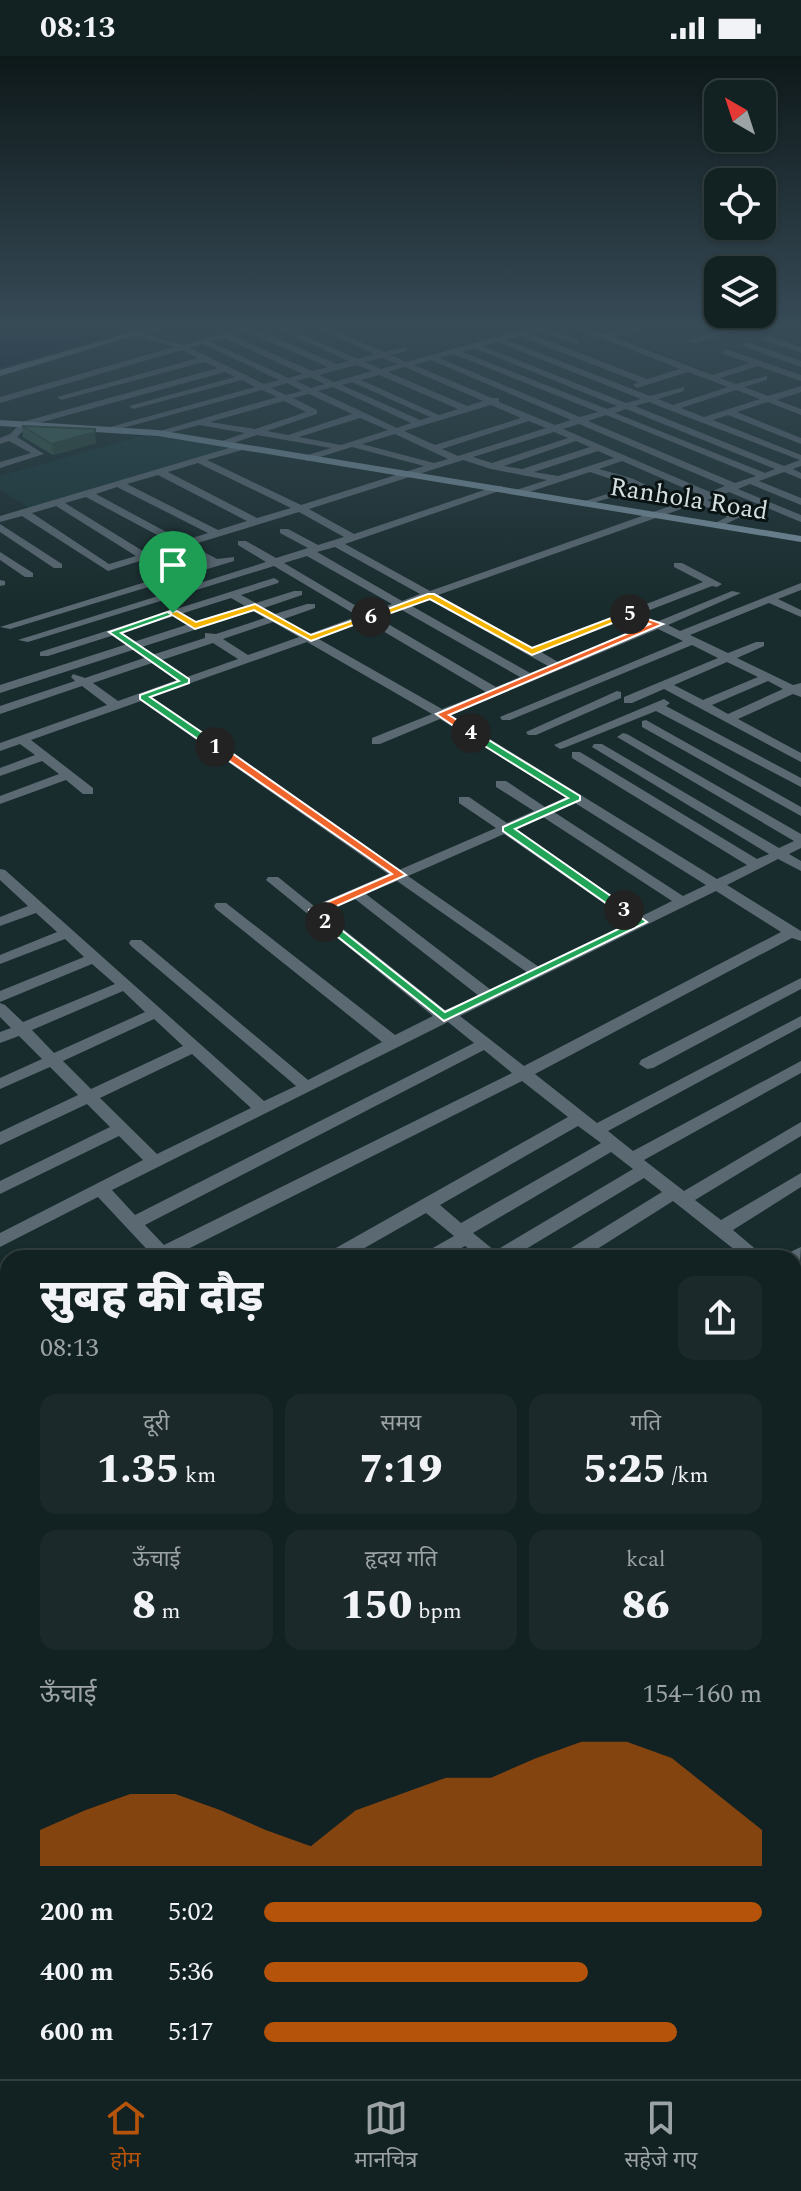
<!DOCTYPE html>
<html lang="hi">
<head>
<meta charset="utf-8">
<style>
  :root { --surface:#122122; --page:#1b292a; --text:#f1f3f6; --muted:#9ca3a5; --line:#313e40; --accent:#b45309 }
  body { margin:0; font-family:Spectral,"Noto Sans Devanagari",serif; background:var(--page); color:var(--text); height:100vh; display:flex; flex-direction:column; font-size:30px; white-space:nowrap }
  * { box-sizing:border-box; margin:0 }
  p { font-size:26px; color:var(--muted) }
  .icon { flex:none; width:44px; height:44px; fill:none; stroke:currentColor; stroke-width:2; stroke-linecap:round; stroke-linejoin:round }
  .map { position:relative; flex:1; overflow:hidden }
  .drawer { position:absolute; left:0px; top:1194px; width:802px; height:830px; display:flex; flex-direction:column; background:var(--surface); border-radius:24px 24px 0 0; box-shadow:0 2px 6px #0004,0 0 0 2px var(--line) }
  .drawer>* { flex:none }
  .needle { width:52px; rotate:321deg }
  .controls { position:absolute; left:704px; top:24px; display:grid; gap:16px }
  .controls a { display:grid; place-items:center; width:72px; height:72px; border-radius:16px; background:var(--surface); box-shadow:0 2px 6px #0004,0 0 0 2px var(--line); font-size:40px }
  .pin { position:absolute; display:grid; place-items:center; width:68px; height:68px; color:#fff; margin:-82px -34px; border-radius:50% 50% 50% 0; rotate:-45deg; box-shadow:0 0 8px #0007 }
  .pin .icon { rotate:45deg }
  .km { position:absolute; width:40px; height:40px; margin:-20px; border-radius:50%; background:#222; color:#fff; font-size:22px; line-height:40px; text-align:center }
  .round { display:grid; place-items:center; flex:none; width:84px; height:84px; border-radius:16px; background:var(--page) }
  .summary { display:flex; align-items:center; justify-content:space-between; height:136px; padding:0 40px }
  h1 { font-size:44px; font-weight:800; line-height:60px }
  .stats { display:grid; grid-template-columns:repeat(3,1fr); gap:12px; height:136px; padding:8px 40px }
  .stats div { display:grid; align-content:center; border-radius:16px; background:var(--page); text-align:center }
  .stats b { font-size:40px; font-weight:800 }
  .stats small { font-size:22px; font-weight:400 }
  .stats p { font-size:22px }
  .chart { height:224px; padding:16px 40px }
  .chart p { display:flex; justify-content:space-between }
  .chart svg { width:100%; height:144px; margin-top:8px; fill:var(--accent); opacity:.7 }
  ul { padding:0 40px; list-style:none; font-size:26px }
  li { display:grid; grid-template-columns:128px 96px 1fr; align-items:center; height:60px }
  li i { height:20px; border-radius:10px; background:var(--accent) }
  .status { display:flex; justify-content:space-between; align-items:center; height:56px; padding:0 40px; background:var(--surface); direction:ltr }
  .status svg { height:22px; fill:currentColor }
  .tab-bar { display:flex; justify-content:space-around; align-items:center; height:112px; border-top:2px solid var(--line); background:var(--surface); font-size:22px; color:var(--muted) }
  .tab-bar a { display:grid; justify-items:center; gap:4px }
  .tab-bar .on { color:var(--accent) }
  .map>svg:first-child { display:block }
</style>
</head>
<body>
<div class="status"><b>08:13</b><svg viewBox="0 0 49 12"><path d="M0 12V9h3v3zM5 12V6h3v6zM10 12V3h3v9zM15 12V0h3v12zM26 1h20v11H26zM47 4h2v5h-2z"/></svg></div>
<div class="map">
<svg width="801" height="2023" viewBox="0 0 801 2023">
  <rect width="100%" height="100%" fill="#182c2d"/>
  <path fill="#193739" d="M145,379L235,392L30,453L0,433V420Z"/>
  <path fill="#091128" d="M0,269H145L0,312Z"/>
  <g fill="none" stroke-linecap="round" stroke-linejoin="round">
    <g fill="#5b6972" fill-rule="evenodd">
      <path d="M252,269H265L255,273L337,308L349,305L268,269H279L358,303L375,298L310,269H321L384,296L407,291V295L391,299L406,306L540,269H553L547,272L578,284V288L538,275L528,277L647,323L680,313L569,269C582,269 595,279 607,278C623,277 637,269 653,269L613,281L712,319L750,307L723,298L722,296L726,293L801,319V325L758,310L720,322L736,328L767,320V324L744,331L768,340L801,330V336L777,344L801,353V359L768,346L737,356L801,382V388L728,359L713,364L801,399V410L793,413L801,417V423L784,416L759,425L801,442V449L750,428L738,433L801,459V466L729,436L707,444L740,461L718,472L709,470L727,461L698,447L438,539L533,592L703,526L674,511V507H682L722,528L717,531L712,530L541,596L558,606L649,569V564L659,565L732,535L741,537L668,569L680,575L801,527V534L778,543L801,554V561L769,547L690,579L728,597L756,586H764V590L737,602L793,629L801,627V641L793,638L738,663L801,697V706L664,633L632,647H624V641L718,602L692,589L510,664H502L500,661L683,585L658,573L451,659L717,823L747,809L572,702V696H580L757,803L769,798L592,691L594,688H602L779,792L794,785L617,681L623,677L627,678L801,778V792L789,798L801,805V815L778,803L727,829L801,875V885L792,882L535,1018L597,1067L801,960V971L608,1075L633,1095L801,1005V1017L644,1104L684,1135L801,1066V1080L695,1144L721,1164L801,1117V1131L733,1174L766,1202H745L673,1145L583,1202H560L563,1197L662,1136L644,1122L511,1202H480L465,1190L444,1202H421L424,1197L454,1180L426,1157L347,1202H324L327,1197L568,1061L522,1025L174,1200L175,1202H155L98,1141L0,1191V1177L143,1104L119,1080L0,1138V1125L110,1071L87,1048L0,1089V1076L78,1039L50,1011L0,1033V1022L42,1003L19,980L0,987V976L11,972L0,961V947L5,949L23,966L115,928L92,908L0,946V935L84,901L65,883L0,908V899L57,876L36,857L0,870V861L28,850L0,824V813L5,814L264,1045L296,1030L131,890L129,887L131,884H141L308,1024L382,986L216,853L214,850L216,847H226L395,979L433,960L266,824L268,821H278L314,850L388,818L141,645L31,684L93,732V738H83L66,724L0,748V740L59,718L42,705L0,720V712L35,699L20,688L0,695V687L107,649L82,630L0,658V650L75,625L71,621L73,618L85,622L144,602V597L155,598L205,582V577L216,578L265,562L253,555L0,637V629L245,550L231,542L48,600H40V596L274,522L279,525L278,527L241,539L256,547L294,535H302V539L264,552L275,558L307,548H315V552L284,563L309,578L358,560L274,510L28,586L18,584L266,506L238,489V485H246L276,502L308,492L280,477V473H288L318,489L344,481L299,456L191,489L217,503L234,501V505L10,573L0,571L207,507L181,492L108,515L22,460L0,466V460L239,389L244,392L242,394L207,404L301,449L424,410L352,391L307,405L302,402L304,400L331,392L257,379L225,390L222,389V385L245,377L199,369L158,380L153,377L277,341L262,334L108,376L103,373L255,331L242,324L133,353L129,350L235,321L225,316L28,370L17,381L44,398L0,412V406L31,397L9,385L0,388V382L10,378L22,366L218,312L204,306L61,344L57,341L198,302L182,294L0,347V341L174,291L135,279V275L183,289ZM246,276L328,311L312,315L233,280ZM519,280L638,326L633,329L637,332L688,316L728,331L673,349L658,343L684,335V331L650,340L506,284ZM224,282L303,318L288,322L211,286ZM497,286L641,343L626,347L482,290ZM203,288L279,324L264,328L190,292ZM474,292L617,350L607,353L462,296ZM453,298L598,356L580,361L439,302ZM382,302L398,308L381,313L365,306ZM431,304L571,364L555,369L499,346V342H492L414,309ZM356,309L372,315L334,326L319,319ZM405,311L483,345L467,350L388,316ZM379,319L458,353L439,359L361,324ZM310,321L325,328L311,332L296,325ZM352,326L430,361L420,364L342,329ZM287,327L302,335L286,339L271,332ZM333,331L411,367L397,372L318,335ZM736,334L760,343L704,361L681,352ZM309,338L352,358L288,379L267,375L317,358V354L293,342ZM284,345L306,356L255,373L210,366ZM649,346L669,354L800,404L784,410L635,350ZM491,349L521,362L435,389L404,375ZM626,353L775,413L765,417L615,357ZM606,359L756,420L735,427L588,365ZM360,362L388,374L341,389L299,381ZM529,365L546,372L458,400L442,393ZM579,368L725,430L710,436L563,373ZM554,376L568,382L492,407L473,401ZM395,378L448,403L434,407L362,388ZM576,385L590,391L522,413L504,410ZM598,395L614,402L558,420L534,416ZM463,404L491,413L547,424L516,434V438L520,439L590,416L632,430L582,446V450L640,433L673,449L430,535L345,488L502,434V430H496L354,478L309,453ZM622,405L700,439L683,446L631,422L599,413ZM198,407L291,452L257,462L168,416ZM158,419L247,465L218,474L127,428ZM117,431L208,477L183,485L96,438ZM86,441L174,488L146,497L65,447ZM56,450L136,500L109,508L32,457ZM335,491L420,538L402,545L317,496ZM307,500L392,548L368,557L284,507ZM428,543L548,610L530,617L410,549ZM400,553L520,621L496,631L376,561ZM366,565L486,636L442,653L317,582ZM273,566L299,581L248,599L223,583ZM307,586L432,658L372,682V688H380L440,663L566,741L545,751L506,725H496V731L534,755L507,767L469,741H459V747L496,772L399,814L151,641ZM213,587L238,603L187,621L162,604ZM727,606L758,621L703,644L674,629ZM152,607L177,624L118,645L93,627ZM768,625L783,633L728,658L712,649ZM575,747L706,829L683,840L554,756ZM543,761L672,845L642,860L515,773ZM504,778L631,866L539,911L408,820ZM397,825L528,917L491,934L366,838ZM716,835L781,876L524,1010L460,960ZM355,843L479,940L445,954L323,857ZM123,935L145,956L54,997L32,974ZM154,963L183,990L91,1033L63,1005ZM448,966L474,987L135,1159L112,1134ZM484,994L512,1017L164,1189L145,1169ZM192,998L251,1052L157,1098L100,1042ZM578,1070L601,1087L461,1167L440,1149ZM611,1096L633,1113L495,1195L473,1177Z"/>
      <path d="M738,269H751L695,287L688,285Z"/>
      <path d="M767,280L801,291V297L764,284Z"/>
      <path d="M747,286L801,305V311L744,291L743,289Z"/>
      <path d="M0,468L62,508V512H54L0,476Z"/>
      <path d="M0,496L33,517V521H25L0,504Z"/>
      <path d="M0,524L5,525V529L0,530Z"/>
      <path d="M617,635L621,636V642L536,679H528L526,676Z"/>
      <path d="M664,643L670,647L666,650L801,722V731L656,655L564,692L560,693L554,689Z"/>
      <path d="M646,664L801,751V760L642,671V665Z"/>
      <path d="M801,922V933L653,1012L647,1013L639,1008L641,1004Z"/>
      <path d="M801,1191L800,1207L794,1209V1202H785L788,1197Z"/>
      <path d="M794,1225L801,1228V1245L794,1242Z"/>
      <path d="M0,1240L8,1244V1264L0,1260Z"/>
      <path d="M801,1308V1325L794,1327V1310Z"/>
      <path d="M0,1350L8,1354V1377L0,1373Z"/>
      <path d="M801,1385V1404L794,1406V1387Z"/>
      <path d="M794,1409L801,1411V1431L794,1429Z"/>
      <path d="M801,1466V1487L794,1490V1469Z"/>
      <path d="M8,1473V1493L0,1496V1476Z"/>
      <path d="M8,1559V1581L0,1584V1562Z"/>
      <path d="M794,1559L801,1562V1586L794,1583Z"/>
      <path d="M8,1598V1620L0,1623V1601Z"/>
      <path d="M801,1678V1703L794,1706V1681Z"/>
      <path d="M0,1706L8,1709V1741L0,1738Z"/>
      <path d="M801,1757V1781L794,1782V1758Z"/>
      <path d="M794,1859L801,1862V1893L794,1890Z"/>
      <path d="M8,1863V1889L0,1891V1865Z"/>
      <path d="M801,1904V1930L794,1932V1906Z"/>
      <path d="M8,2001V2016H20L18,2023H0V2002Z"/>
      <path d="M101,2016H129L132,2023H104Z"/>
      <path d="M388,2016H416L419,2023H391Z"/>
      <path d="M671,2016H700L703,2023H674Z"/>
    </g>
    <g fill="#778e9c" fill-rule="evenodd">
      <path d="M157,269H170L0,320V314Z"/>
      <path d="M0,364L158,374L801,480V486L158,380L0,370Z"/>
    </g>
  </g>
  <path fill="#36574b" d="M22,370L96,387L53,399L23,381Z"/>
  <path fill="#2c473d" d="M95,376L96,387L53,399L52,388Z"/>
  <path fill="#3f6557" stroke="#2c473d" stroke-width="2" d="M22,370L95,373V376L52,388Z"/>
  <linearGradient id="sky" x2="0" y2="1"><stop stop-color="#0d1819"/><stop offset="0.49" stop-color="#374b57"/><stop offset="1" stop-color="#374b57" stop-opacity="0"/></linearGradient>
  <rect width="801" height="552" fill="url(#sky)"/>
  <path fill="#22a559" stroke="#fff" stroke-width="2" d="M170,555L178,557L121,577L189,623V627L150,641L219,688V693H212L140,643V639L179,625L109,576Z"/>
  <path fill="#f0652b" stroke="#fff" stroke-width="2" d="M212,688H219L406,819L321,857L331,866L321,869L309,859V854L392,818L212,693Z"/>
  <path fill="#22a559" stroke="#fff" stroke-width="2" d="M620,852H628L647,866L444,965L319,866L329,864L445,956L633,866L620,857Z"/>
  <path fill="#22a559" stroke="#fff" stroke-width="2" d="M467,675H474L580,740V744L515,773L628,852V857H620L503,775V771L568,742L467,679Z"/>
  <path fill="#f0652b" stroke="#fff" stroke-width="2" d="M627,556L663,568L449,659L474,675V679H467L436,658L650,568L627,560Z"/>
  <path fill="#f5b400" stroke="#fff" stroke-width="2" d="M428,538H434L532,592L627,556L635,558L532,599L430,543L374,563L366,561Z"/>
  <path fill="#f5b400" stroke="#fff" stroke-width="2" d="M255,548L311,579L368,559L375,561L311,585L254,554L195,573L169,557L177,555L196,566Z"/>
  <g text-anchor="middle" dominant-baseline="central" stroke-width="6" stroke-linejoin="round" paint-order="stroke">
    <g font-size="26" fill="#d2dedf" stroke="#0a1313">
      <text transform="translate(689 443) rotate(9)">Ranhola Road</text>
    </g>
  </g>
</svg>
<div class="controls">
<a><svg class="needle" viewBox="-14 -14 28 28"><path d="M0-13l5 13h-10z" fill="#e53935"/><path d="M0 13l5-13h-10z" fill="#9ca3a5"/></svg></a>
<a><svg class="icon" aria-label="locate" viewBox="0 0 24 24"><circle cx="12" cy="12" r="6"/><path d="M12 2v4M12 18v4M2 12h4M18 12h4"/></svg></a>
<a><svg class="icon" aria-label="layers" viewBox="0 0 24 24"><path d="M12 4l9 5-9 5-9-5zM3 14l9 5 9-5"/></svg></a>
</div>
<div class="pin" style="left:173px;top:557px;background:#1e9e55"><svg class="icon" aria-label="arrive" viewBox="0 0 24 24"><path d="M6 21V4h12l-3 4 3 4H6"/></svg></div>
<b class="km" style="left:215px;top:691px">1</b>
<b class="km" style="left:325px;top:866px">2</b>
<b class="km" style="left:624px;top:854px">3</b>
<b class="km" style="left:471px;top:677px">4</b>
<b class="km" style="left:630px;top:558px">5</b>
<b class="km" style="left:371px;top:561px">6</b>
<section class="drawer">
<div class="summary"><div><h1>सुबह की दौड़</h1><p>08:13</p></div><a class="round"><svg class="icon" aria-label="share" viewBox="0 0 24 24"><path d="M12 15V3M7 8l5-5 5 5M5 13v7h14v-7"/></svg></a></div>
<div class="stats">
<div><p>दूरी</p><b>1.35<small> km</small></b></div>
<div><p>समय</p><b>7:19</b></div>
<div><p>गति</p><b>5:25<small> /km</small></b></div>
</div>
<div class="stats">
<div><p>ऊँचाई</p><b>8<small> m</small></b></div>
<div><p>हृदय गति</p><b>150<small> bpm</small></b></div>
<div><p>kcal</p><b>86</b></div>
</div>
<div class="chart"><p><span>ऊँचाई</span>154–160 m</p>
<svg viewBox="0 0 160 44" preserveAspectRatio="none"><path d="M0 44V33L10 27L20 22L30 22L40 27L50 33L60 38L70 27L80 22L90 17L100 17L110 11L120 6L130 6L140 11L150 22L160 33V44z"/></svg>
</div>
<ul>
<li><b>200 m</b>5:02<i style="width:100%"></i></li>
<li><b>400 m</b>5:36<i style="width:65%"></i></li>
<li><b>600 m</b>5:17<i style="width:83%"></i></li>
</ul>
</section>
</div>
<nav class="tab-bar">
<a class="on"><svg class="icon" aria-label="home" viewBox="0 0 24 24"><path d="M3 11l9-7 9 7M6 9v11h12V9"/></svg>होम</a>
<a><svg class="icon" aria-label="map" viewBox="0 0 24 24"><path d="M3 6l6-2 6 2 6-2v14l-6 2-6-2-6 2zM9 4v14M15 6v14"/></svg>मानचित्र</a>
<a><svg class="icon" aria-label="saved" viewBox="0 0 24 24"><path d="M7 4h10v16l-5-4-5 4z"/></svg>सहेजे गए</a>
</nav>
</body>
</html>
